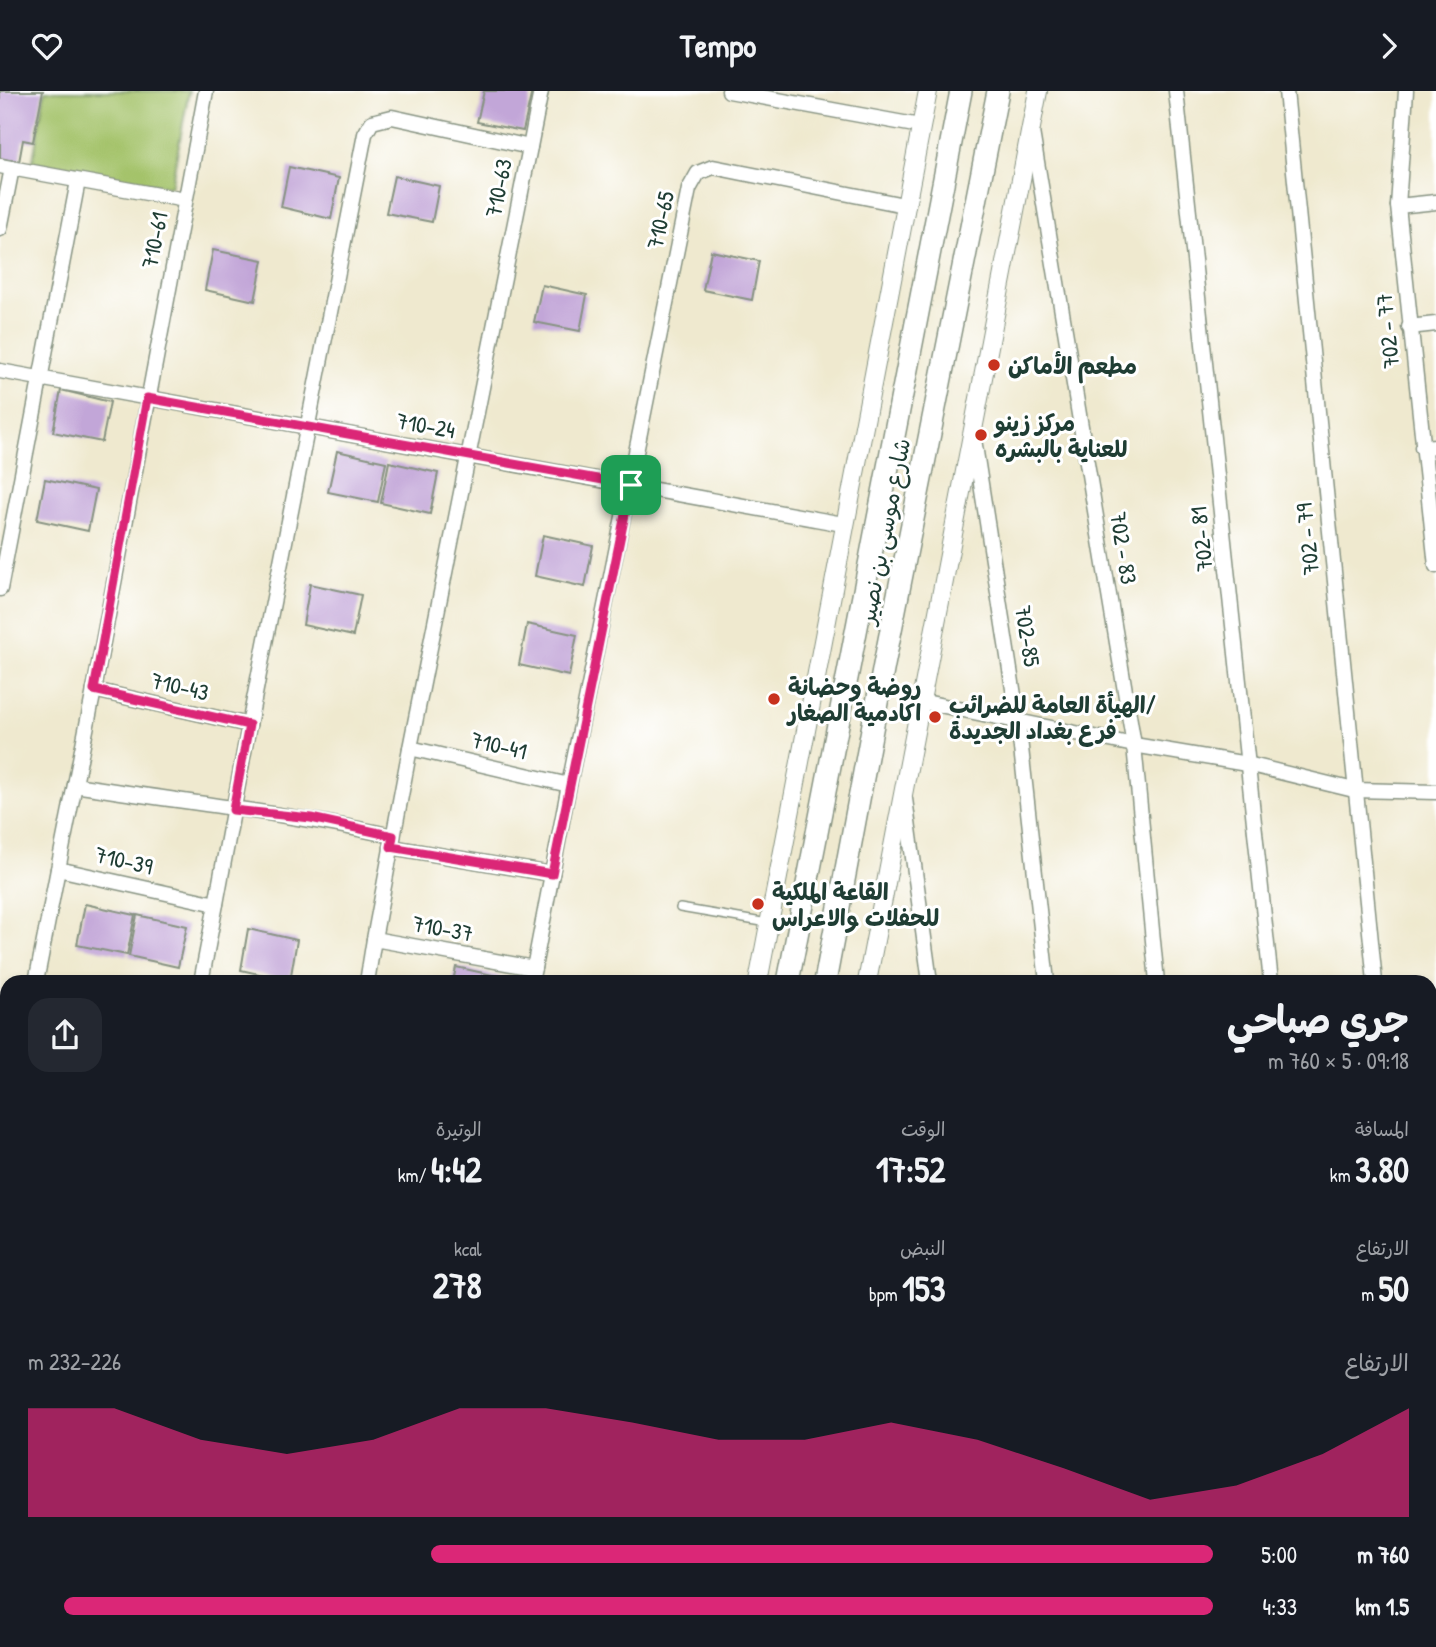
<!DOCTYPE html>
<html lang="ar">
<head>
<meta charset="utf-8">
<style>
  :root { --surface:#171b24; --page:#242831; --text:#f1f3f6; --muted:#9ea1a6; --accent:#db2777 }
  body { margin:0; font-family:"Patrick Hand","Playpen Sans Arabic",sans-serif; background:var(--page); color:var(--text); direction:rtl; height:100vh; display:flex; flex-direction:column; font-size:26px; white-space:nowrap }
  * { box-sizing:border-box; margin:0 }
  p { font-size:23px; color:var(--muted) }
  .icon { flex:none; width:38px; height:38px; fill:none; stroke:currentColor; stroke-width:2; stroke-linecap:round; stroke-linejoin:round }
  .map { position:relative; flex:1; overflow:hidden; direction:ltr }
  .side { position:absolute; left:0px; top:884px; width:1437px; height:674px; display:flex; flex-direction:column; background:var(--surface); border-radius:21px 21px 0 0; box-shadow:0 4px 10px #0003; direction:rtl }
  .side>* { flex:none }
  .pin { position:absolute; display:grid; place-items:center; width:60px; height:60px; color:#fff; margin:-30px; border-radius:14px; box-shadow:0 4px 10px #0006 }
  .round { display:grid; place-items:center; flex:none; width:74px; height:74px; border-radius:21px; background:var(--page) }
  .head { display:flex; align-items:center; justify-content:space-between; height:119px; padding:0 28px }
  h1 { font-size:38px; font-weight:700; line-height:52px }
  .metrics { display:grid; grid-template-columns:repeat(3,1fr); gap:10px; height:119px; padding:7px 28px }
  .metrics div { display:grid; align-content:center }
  .metrics b { font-size:35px; font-weight:700 }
  .metrics small { font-size:19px; font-weight:400 }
  .metrics p { font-size:19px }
  .chart { height:196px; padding:14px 28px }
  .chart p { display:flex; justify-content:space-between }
  .chart svg { width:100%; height:126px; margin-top:7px; fill:var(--accent); opacity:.7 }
  ul { padding:0 28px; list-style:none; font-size:23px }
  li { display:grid; grid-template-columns:112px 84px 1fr; align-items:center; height:52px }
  li i { height:18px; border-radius:9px; background:var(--accent) }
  header { display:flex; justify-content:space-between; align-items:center; height:91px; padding:0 28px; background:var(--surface); font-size:32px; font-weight:700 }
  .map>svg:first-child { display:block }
</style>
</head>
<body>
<header><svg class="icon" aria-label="forward" viewBox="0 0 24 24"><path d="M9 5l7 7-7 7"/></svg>Tempo<svg class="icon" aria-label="heart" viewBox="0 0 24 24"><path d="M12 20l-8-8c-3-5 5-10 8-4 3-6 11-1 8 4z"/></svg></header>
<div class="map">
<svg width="1436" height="1556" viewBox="0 0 1436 1556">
  <rect width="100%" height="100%" fill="#fff"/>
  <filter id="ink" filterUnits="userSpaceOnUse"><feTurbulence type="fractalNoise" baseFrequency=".0143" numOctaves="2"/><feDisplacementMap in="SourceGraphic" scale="14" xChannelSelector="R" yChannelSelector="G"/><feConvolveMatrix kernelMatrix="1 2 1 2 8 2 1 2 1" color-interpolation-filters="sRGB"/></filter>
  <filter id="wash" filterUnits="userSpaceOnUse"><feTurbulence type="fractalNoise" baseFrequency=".00686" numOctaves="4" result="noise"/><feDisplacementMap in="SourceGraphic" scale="28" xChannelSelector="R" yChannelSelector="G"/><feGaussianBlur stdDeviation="1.57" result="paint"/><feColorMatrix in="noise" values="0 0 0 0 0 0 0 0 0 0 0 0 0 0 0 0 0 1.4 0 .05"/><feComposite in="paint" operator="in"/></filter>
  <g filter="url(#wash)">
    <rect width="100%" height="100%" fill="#efe9cf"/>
    <path fill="#a4c36b" stroke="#628050" stroke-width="2" d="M45,0H189L171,96L32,75Z"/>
    <g id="blocks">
      <g fill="#c2a6d8">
        <path d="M0,0H43L33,51L23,49L19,71L0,67Z"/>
        <path d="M484,0H532L523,40L477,31Z"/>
        <path d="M289,76L339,87L331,128L281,116Z"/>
        <path d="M394,85L439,95L432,131L386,122Z"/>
        <path d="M213,159L263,169L255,210L205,199Z"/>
        <path d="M711,160L759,170L752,209L703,199Z"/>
        <path d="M542,194L587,204L580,240L534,231Z"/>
        <path d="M61,299L110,311L102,351L53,341Z"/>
        <path d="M337,360L386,371L378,411L328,401Z"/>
        <path d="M389,371L438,382L430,423L381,412Z"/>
        <path d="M45,388L96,399L88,440L37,429Z"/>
        <path d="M543,444L593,455L585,496L535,485Z"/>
        <path d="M310,493L361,504L353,545L303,534Z"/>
        <path d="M527,533L577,544L569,585L519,574Z"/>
        <path d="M85,813L135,824L127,864L77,854Z"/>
        <path d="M137,824L187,835L178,876L129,865Z"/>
        <path d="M248,838L297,849L290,890L241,879Z"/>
        <path d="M456,876L506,887L505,891H453Z"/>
        <path d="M295,1550H342L341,1556H295Z"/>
        <path d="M416,1550H467L466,1556H414Z"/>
      </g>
    </g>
  </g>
  <g filter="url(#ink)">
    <use href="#blocks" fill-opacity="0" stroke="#879382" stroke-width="2"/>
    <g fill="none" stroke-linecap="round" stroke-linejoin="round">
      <defs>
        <path id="service" d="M680,817L768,832"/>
        <g id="minor">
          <path d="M206,0L94,599L249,634L365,43L372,31L392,26L530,56L410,657L569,694L689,98L698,82L713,76L904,114"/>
          <path d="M729,0L920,35"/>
          <path d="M1176,0L1271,891"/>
          <path d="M1286,0L1375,891"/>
          <path d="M1406,0L1398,115L1436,475"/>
          <path d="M1032,41L1134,654L1157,891"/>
          <path d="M530,56L541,0"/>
          <path d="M0,75L185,109"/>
          <path d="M1398,115L1436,111"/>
          <path d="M0,138L12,77"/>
          <path d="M1409,236L1436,233"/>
          <path d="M0,280L843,433"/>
          <path d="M974,348L1018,630L1047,891"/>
          <path d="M1422,356L1436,355"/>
          <path d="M0,498L78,90"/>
          <path d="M920,610L1134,654L1247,673L1354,699L1436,701"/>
          <path d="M75,694C181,711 288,722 393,745"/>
          <path d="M905,708L930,891"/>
          <path d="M391,756L552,783"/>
          <path d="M58,778L94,599"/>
          <path d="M216,813L249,634"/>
          <path d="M374,848L410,657"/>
          <path d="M534,877L569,694"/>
          <path d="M36,891L58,778L216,813L201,891"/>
          <path d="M367,891L374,848L534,877L531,891"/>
          <path d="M0,1071L7,1036"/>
          <path d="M0,1090L7,1092"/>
          <path d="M1430,1378L1436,1435"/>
          <path d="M0,1494L7,1496"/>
          <path d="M801,1550L802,1556"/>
          <path d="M916,1550V1556"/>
          <path d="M1016,1550V1556"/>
          <path d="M1121,1550V1556"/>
          <path d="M1224,1550L1225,1556"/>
          <path d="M1343,1550L1344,1556"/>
          <path d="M268,1556L270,1550"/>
          <path d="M403,1556L404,1550"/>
        </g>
        <g id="tertiary">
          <path d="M758,891L928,0"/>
          <path d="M867,891L1038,0"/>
          <path d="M544,1556V1550"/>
          <path d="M566,1556L569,1550"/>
          <path d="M741,1556L742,1550"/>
        </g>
        <g id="primary">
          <path d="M788,891L961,0"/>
          <path d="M825,891L884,574L998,0"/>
          <path d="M627,1550L641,1556"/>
          <path d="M660,1556L661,1550"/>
          <path d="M699,1556L701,1550"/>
        </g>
      </defs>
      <use href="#service" stroke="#879382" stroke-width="10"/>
      <use href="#minor" stroke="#879382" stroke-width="17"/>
      <use href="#tertiary" stroke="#879382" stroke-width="20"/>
      <use href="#primary" stroke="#879382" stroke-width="24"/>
      <use href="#service" stroke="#fff" stroke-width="7"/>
      <use href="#minor" stroke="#fff" stroke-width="14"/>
      <use href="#tertiary" stroke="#fff" stroke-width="18"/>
      <use href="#primary" stroke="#fff" stroke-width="21"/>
    </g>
  </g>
  <g fill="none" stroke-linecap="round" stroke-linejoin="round" filter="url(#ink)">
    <defs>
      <path id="route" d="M147,307L631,394L552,783L391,756L393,745L311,727L233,719L249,634L94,599Z"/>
    </defs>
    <use href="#route" stroke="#fff" stroke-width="14"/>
    <use href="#route" stroke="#db2777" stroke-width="9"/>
  </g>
  <g fill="#c8321e" stroke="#fff" stroke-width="2.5">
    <circle cx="994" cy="274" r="7"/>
    <circle cx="981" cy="344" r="7"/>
    <circle cx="774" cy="608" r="7"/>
    <circle cx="935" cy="626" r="7"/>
    <circle cx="758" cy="813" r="7"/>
  </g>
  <g text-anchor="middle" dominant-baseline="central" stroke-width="6" stroke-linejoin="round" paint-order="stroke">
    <g font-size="23" fill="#1f3d34" stroke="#fff">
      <text transform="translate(498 97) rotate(-79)">710-63</text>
      <text transform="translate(660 129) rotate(-78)">710-65</text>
      <text transform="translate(154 149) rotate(-79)">710-61</text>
      <text transform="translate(1387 240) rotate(-96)">702 - 77</text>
      <text transform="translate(426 334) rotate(10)">710-24</text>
      <text transform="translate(884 440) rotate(-79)">شارع موسى بن نصير</text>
      <text transform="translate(1201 448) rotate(-96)">702- 81</text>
      <text transform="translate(1307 448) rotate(-96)">702 - 79</text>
      <text transform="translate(1124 457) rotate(81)">702 - 83</text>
      <text transform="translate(1028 545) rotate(81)">702-85</text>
      <text transform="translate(180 595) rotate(13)">710-43</text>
      <text transform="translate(499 654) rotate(13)">710-41</text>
      <text transform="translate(124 769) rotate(13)">710-39</text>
      <text transform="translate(443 837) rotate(10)">710-37</text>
    </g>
    <g font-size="23" font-weight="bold" fill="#1f3d34" stroke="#fff" text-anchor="start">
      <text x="1008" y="274">مطعم الأماكن</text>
      <text x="995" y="331">مركز زينو<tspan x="995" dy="26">للعناية بالبشره</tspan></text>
      <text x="788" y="595">روضة وحضانة<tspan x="788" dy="26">اكادمية الصغار</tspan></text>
      <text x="949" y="613">الهيأة العامة للضرائب/<tspan x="949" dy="26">فرع بغداد الجديدة</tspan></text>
      <text x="772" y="800">القاعة الملكية<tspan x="772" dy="26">للحفلات والاعراس</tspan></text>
    </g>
  </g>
</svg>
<div class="pin" style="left:631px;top:394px;background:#1e9e55"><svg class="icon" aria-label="arrive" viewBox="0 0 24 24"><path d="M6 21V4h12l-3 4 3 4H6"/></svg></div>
<section class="side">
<div class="head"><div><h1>جري صباحي</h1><p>09:18 · 5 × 760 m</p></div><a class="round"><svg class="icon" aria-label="share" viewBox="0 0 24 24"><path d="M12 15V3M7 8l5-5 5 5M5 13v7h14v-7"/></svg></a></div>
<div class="metrics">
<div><p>المسافة</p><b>3.80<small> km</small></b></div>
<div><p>الوقت</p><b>17:52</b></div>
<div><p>الوتيرة</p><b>4:42<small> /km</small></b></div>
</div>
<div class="metrics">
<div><p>الارتفاع</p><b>50<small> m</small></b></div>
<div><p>النبض</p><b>153<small> bpm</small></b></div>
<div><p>kcal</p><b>278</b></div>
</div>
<div class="chart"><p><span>الارتفاع</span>226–232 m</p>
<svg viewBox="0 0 160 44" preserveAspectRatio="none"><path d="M0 44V6L10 6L20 17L30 22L40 17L50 6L60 6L70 11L80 17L90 17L100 11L110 17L120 27L130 38L140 33L150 22L160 6V44z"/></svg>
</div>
<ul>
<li><b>760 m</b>5:00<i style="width:66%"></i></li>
<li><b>1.5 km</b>4:33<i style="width:97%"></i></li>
</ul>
</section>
</div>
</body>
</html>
